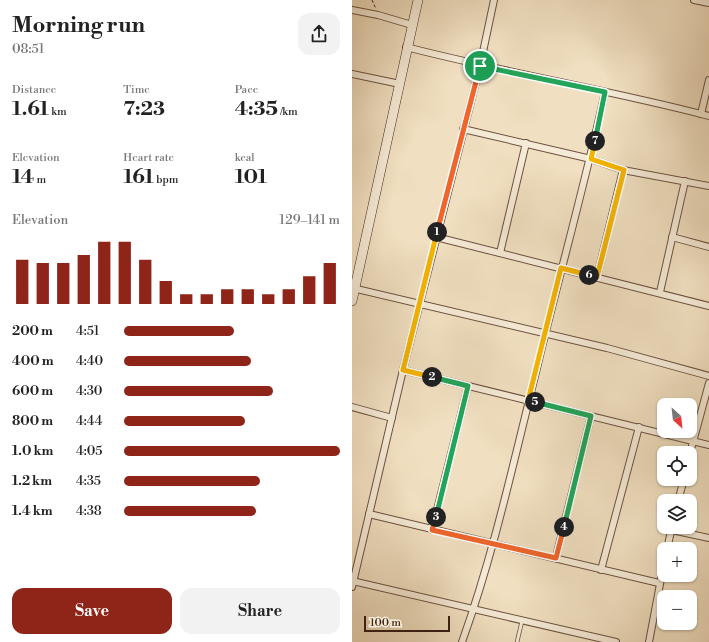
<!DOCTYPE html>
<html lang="en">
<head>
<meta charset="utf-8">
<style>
  :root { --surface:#fff; --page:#f2f2f2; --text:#222; --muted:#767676; --accent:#8f2418 }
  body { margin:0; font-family:"Libre Bodoni",serif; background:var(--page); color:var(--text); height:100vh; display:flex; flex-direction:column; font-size:15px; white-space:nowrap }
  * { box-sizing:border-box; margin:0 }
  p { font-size:13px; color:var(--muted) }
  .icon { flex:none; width:22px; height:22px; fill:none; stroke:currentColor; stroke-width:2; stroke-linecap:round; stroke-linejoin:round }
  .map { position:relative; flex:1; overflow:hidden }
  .side { display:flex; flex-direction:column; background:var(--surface); width:352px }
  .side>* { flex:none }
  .needle { width:26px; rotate:153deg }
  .controls { position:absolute; left:305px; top:398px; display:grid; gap:8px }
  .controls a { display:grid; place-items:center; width:40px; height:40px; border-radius:8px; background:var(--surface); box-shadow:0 1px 3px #0004; font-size:20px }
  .scale { position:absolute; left:12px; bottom:10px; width:86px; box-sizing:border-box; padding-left:4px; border:2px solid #402215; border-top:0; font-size:11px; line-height:14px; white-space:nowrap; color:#402215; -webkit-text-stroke:3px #f5ead6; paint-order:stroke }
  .pin { position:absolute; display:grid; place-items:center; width:34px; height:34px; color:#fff; margin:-17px; border:2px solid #fff; border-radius:50%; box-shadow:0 1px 4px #0007 }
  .km { position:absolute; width:20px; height:20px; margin:-10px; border-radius:50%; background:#222; color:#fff; font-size:11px; line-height:20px; text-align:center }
  .round { display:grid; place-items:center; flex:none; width:42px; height:42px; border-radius:12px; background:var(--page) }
  .headline { display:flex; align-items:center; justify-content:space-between; height:68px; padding:0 12px }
  h1 { font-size:22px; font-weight:800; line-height:30px }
  .figures { display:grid; grid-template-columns:repeat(3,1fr); gap:6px; height:68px; padding:4px 12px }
  .figures div { display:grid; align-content:center }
  .figures b { font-size:20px; font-weight:800 }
  .figures small { font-size:11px; font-weight:400 }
  .figures p { font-size:11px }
  .chart { height:112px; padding:8px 12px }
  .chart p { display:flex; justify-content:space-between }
  .chart svg { width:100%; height:72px; margin-top:4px; stroke:var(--accent); stroke-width:6 }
  .primary-button { display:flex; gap:8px; margin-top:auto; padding:8px 12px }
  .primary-button a { flex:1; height:46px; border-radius:12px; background:var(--accent); color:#fff; font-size:16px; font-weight:800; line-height:46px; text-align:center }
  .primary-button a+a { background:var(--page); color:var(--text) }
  ul { padding:0 12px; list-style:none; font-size:13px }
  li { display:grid; grid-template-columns:64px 48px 1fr; align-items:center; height:30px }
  li i { height:10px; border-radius:5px; background:var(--accent) }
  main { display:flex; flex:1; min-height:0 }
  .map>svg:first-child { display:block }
</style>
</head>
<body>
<main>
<section class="side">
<div class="headline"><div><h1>Morning run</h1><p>08:51</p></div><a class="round"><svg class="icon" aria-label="share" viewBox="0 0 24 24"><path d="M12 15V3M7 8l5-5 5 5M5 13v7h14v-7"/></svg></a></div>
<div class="figures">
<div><p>Distance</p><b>1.61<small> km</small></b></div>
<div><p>Time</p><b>7:23</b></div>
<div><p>Pace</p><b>4:35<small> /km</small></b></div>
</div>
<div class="figures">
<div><p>Elevation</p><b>14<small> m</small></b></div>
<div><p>Heart rate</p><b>161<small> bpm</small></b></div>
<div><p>kcal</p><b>101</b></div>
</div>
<div class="chart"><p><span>Elevation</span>129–141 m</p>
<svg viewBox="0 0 160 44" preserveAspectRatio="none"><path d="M5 44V17M15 44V19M25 44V19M35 44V14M45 44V6M55 44V6M65 44V17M75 44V30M85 44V38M95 44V38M105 44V35M115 44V35M125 44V38M135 44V35M145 44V27M155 44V19"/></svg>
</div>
<ul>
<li><b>200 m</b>4:51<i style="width:51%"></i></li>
<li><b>400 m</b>4:40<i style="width:59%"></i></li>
<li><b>600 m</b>4:30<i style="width:69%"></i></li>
<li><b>800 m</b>4:44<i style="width:56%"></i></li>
<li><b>1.0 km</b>4:05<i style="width:100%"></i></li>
<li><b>1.2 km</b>4:35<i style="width:63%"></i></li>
<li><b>1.4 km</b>4:38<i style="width:61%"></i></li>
</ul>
<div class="primary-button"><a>Save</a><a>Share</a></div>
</section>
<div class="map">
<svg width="357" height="642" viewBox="0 0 357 642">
  <rect width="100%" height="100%" fill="#f0dfc0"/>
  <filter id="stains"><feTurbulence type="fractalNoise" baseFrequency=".005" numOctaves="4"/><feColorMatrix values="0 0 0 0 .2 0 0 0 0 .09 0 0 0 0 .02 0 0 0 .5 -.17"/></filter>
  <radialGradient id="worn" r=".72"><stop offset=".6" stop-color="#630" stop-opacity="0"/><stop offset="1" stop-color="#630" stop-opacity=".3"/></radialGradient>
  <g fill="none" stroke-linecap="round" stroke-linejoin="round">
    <defs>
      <path id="lane" d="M165,642L170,621"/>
      <g id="street">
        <path d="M342,0L357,3"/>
        <path d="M0,10L26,15L60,25"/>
        <path d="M54,47C155,73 257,90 357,116"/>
        <path d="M0,74L48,84"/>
        <path d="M349,114L357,80"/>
        <path d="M111,129L239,159L271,170L357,186"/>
        <path d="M84,237L357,306"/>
        <path d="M320,237L357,247"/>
        <path d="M148,253L174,143"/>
        <path d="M245,277L271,170"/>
        <path d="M0,288L255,348L357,376"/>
        <path d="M308,292L333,181"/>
        <path d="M51,370L357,445"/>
        <path d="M0,407L40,418"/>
        <path d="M338,453L357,383"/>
        <path d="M326,501L332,479"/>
        <path d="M17,514L307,583"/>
        <path d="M80,530L116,386"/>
        <path d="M320,530L357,538"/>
        <path d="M315,549L320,527"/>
        <path d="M204,557L239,416"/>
        <path d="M249,570L287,427"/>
        <path d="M0,581L264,642"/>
        <path d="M0,587L51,370L128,66L142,0"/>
        <path d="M110,642C142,553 162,460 185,368C207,276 233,184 253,92"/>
        <path d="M297,642L312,563"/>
      </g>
      <path id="secondary" d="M0,301L66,0"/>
    </defs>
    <use href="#lane" stroke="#6c5140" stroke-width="4.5"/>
    <use href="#street" stroke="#6c5140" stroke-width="8"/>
    <use href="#secondary" stroke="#402215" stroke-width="10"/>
    <path stroke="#402215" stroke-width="1" stroke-dasharray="3 2" stroke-linecap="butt" d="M20,0L24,9"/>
    <use href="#lane" stroke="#f5ead6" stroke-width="3"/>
    <use href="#street" stroke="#f5ead6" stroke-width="6"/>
    <use href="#secondary" stroke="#f5ead6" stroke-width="9"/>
  </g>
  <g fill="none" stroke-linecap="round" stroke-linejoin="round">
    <defs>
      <path id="split-1" d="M85,232L128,66"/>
      <path id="split-2" d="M80,377L51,370L85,232"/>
      <path id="split-3" d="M80,377L116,386L84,517"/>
      <path id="split-4" d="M84,517L80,530L204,558L212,527"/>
      <path id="split-5" d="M183,402L239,416L212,527"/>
      <path id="split-6" d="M183,402L176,401L209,268L237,275"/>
      <path id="split-7" d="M237,275L245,277L272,170L239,159L243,141"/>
      <path id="split-8" d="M128,66L253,92L243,141"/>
    </defs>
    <use href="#split-1" stroke="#fff" stroke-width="8"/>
    <use href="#split-2" stroke="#fff" stroke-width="8"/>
    <use href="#split-3" stroke="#fff" stroke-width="8"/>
    <use href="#split-4" stroke="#fff" stroke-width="8"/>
    <use href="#split-5" stroke="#fff" stroke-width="8"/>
    <use href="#split-6" stroke="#fff" stroke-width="8"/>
    <use href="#split-7" stroke="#fff" stroke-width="8"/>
    <use href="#split-8" stroke="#fff" stroke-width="8"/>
    <use href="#split-1" stroke="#f0652b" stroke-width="5"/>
    <use href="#split-2" stroke="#f5b400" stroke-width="5"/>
    <use href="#split-3" stroke="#22a559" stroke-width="5"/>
    <use href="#split-4" stroke="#f0652b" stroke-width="5"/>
    <use href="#split-5" stroke="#22a559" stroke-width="5"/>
    <use href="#split-6" stroke="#f5b400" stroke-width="5"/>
    <use href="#split-7" stroke="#f5b400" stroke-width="5"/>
    <use href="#split-8" stroke="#22a559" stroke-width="5"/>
  </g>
  <rect width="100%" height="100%" filter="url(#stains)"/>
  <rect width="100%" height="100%" fill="url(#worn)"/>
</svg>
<div class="controls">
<a><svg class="needle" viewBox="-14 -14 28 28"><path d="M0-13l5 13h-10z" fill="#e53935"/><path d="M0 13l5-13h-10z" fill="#767676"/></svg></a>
<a><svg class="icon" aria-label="locate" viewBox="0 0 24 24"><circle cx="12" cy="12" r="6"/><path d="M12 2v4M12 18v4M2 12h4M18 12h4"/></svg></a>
<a><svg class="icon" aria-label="layers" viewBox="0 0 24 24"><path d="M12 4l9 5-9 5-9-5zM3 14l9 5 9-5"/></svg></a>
<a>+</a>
<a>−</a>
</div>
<div class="scale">100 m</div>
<div class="pin" style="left:128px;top:66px;background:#1e9e55"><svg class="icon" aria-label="arrive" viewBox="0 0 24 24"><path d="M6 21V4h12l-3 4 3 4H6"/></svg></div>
<b class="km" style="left:85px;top:232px">1</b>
<b class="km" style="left:80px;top:377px">2</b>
<b class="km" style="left:84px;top:517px">3</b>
<b class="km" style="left:212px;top:527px">4</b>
<b class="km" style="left:183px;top:402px">5</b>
<b class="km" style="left:237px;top:275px">6</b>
<b class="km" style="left:243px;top:141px">7</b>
</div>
</main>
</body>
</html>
